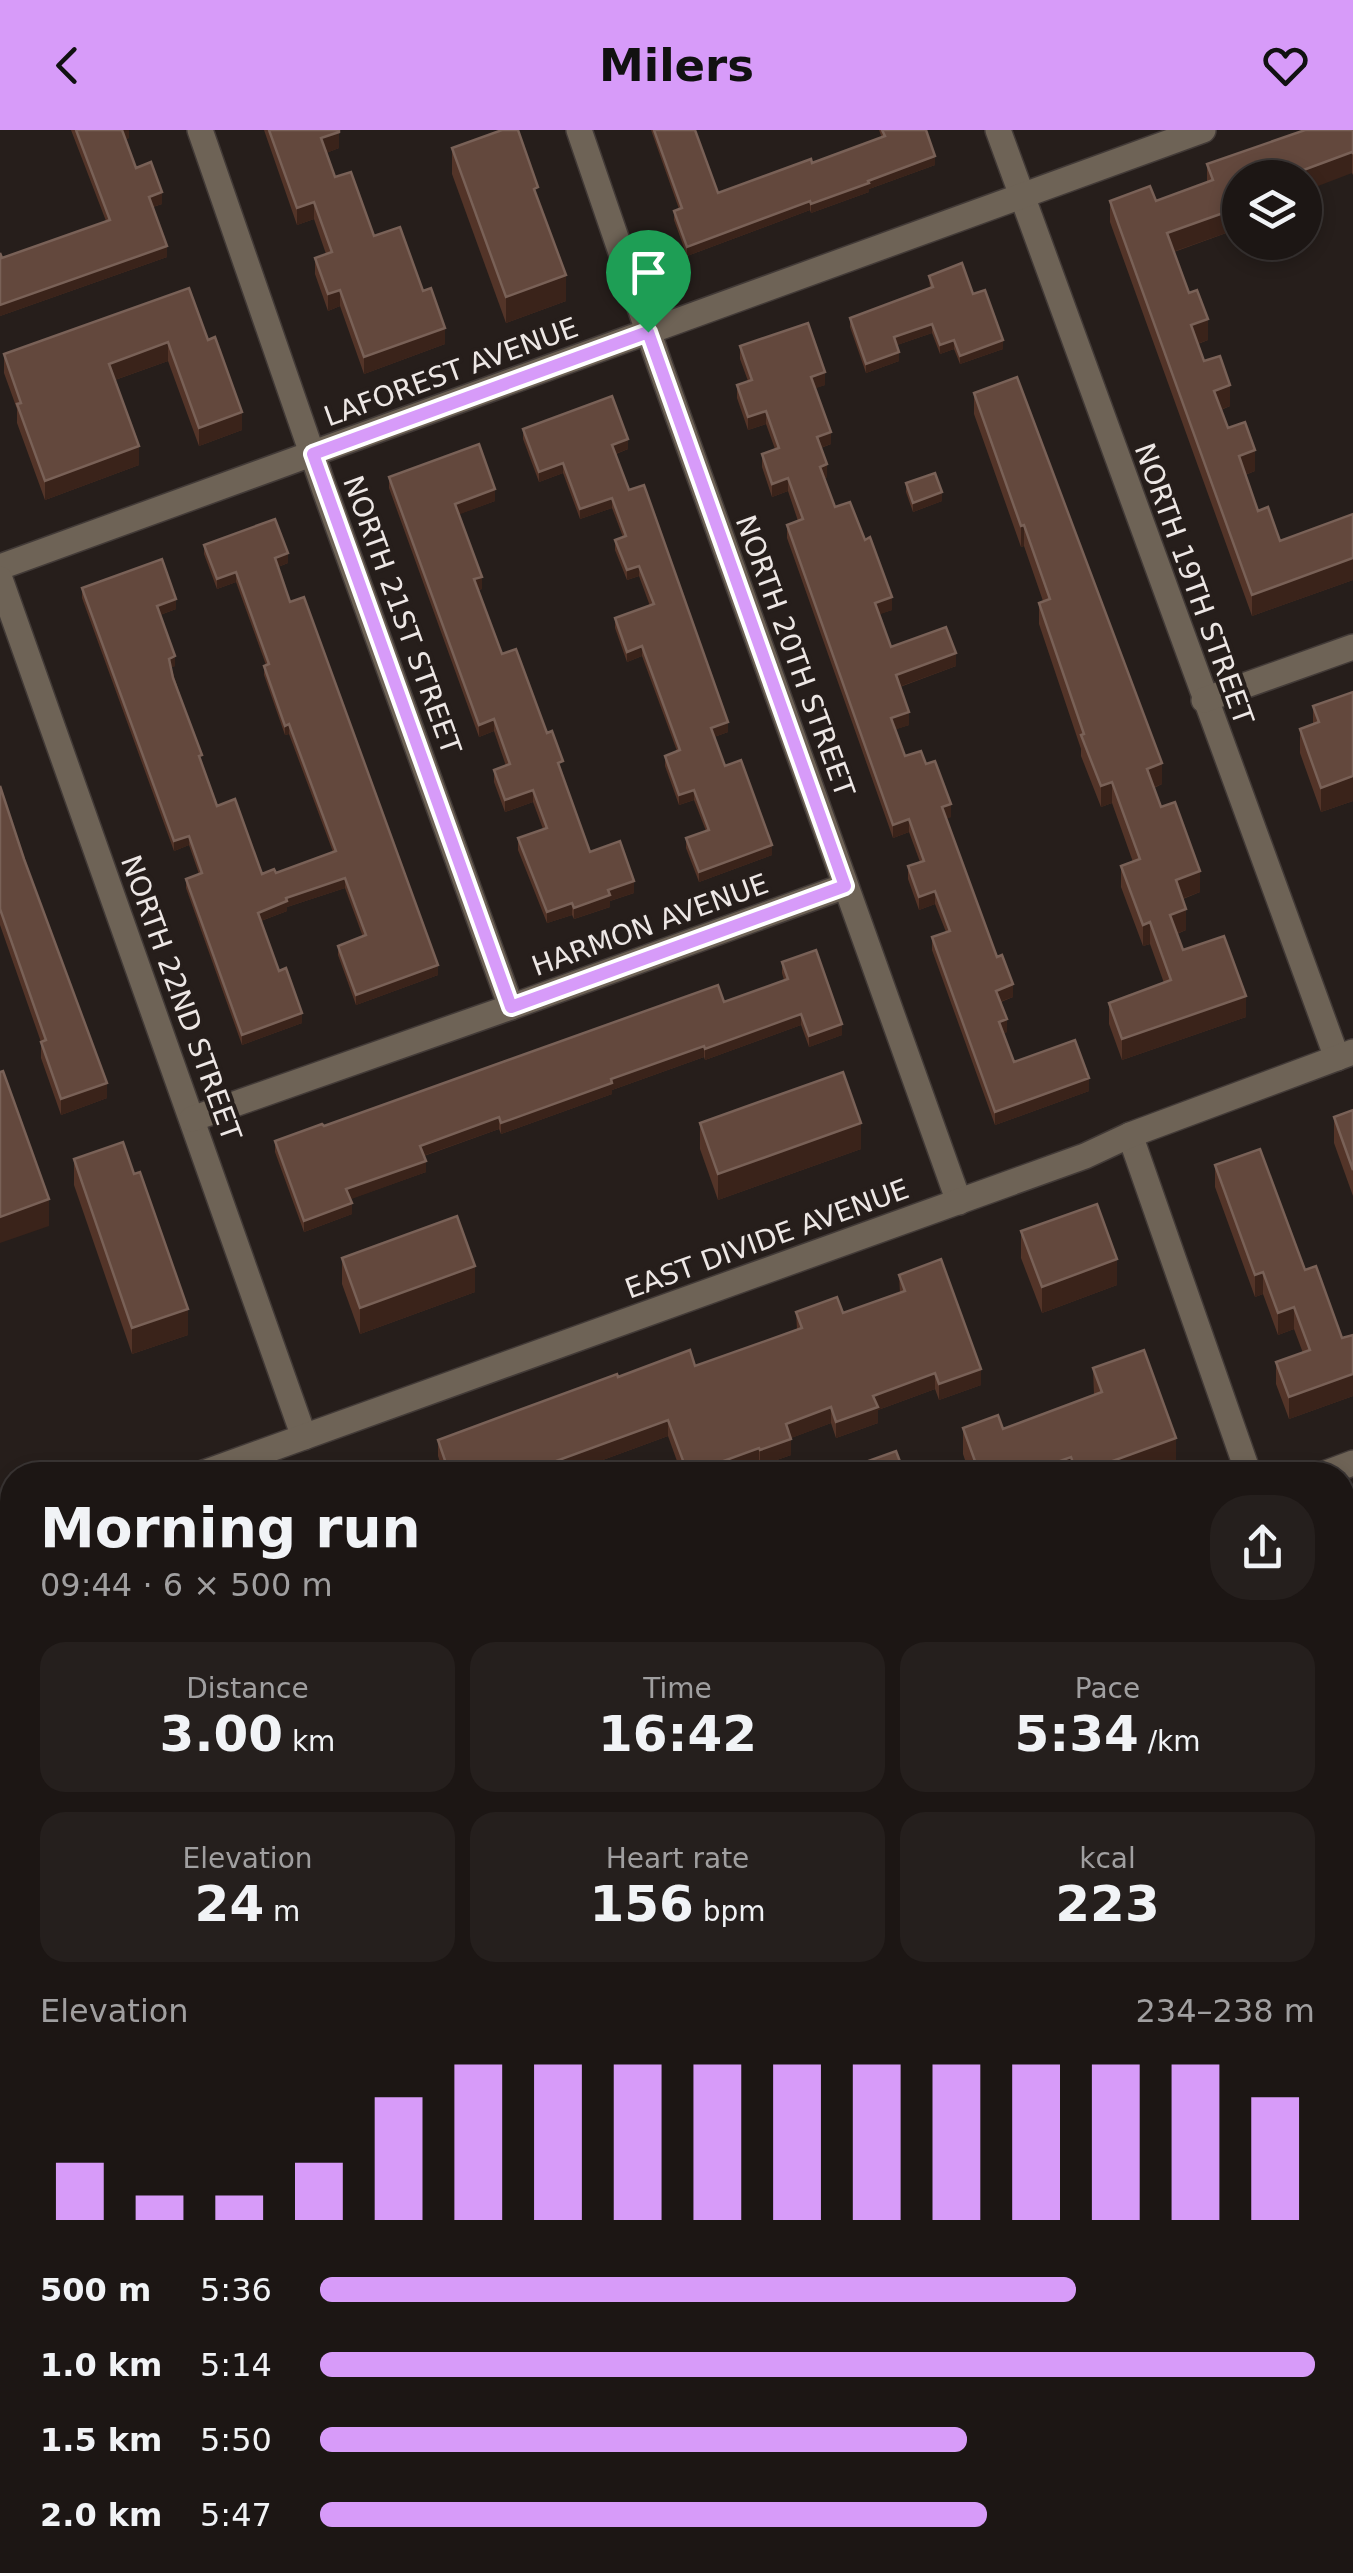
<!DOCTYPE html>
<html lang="en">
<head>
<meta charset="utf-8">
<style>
  :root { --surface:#1c1614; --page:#251f1d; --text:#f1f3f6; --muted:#a09fa0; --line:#3a3534; --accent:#d79bf9 }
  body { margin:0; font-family:"DejaVu Sans",sans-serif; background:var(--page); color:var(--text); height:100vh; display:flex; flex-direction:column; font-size:38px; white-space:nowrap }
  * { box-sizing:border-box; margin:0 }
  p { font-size:32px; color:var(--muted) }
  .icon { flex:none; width:55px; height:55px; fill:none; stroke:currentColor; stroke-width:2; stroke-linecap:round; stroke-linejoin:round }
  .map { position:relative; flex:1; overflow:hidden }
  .details { position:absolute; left:0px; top:1332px; width:1355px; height:1112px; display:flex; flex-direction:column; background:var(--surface); border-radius:40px 40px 0 0; box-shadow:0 5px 15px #0003,0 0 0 2px var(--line) }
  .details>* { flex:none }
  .fabs { position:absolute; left:1222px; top:30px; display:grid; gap:20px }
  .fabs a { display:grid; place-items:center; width:100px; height:100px; border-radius:50%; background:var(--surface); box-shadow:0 5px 15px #0003,0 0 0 2px var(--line); font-size:50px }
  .pin { position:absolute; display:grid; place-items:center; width:85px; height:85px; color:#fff; margin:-102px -42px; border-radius:50% 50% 50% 0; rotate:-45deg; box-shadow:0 0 10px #0007 }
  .pin .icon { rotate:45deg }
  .round { display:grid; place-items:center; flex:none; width:105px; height:105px; border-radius:40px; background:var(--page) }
  .overview { display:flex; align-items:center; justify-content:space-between; height:170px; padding:0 40px }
  h1 { font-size:55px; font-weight:700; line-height:75px }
  .figures { display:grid; grid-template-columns:repeat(3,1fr); gap:15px; height:170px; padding:10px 40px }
  .figures div { display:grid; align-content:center; border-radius:25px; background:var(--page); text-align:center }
  .figures b { font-size:50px; font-weight:700 }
  .figures small { font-size:28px; font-weight:400 }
  .figures p { font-size:28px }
  .chart { height:280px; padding:20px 40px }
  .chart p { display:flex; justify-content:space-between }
  .chart svg { width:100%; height:180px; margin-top:10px; stroke:var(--accent); stroke-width:6 }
  ul { padding:0 40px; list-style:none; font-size:32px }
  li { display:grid; grid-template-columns:160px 120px 1fr; align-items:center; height:75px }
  li i { height:25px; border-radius:12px; background:var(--accent) }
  header { display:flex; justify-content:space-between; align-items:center; height:130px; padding:0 40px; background:var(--accent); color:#111; font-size:45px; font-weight:700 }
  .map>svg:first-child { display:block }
</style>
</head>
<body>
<header><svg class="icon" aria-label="back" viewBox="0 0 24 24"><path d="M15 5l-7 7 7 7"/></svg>Milers<svg class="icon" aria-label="heart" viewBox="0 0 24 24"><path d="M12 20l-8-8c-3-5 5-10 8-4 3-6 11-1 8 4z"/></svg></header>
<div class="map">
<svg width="1353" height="2443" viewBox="0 0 1353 2443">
  <rect width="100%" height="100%" fill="#261e1b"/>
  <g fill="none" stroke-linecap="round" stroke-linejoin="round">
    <defs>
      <g id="minor">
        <path d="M200,0L323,355L511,877"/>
        <path d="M579,0L659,233L959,1072"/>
        <path d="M998,0L1337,928"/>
        <path d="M0,437L1203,0"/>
        <path d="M0,449L304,1307"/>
        <path d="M1204,570L1353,517"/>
        <path d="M192,989L511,877L845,756"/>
        <path d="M1130,1005L1249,1345"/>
        <path d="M198,1345L1085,1026L1130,1005L1353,922"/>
        <path d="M1321,1345L1353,1333"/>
        <path d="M0,1417L12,1412"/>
        <path d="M1342,1611L1353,1641"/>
        <path d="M0,1823L12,1818"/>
        <path d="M0,2191L12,2186"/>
        <path d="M1342,2272L1353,2269"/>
        <path d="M485,2432L488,2443"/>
        <path d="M865,2432L870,2443"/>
        <path d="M1235,2432L1239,2443"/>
        <path d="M280,2443L309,2432"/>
        <path d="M1107,2443L1116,2432"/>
      </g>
    </defs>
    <use href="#minor" stroke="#423a37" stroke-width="28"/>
    <use href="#minor" stroke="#6e6356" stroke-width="25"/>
  </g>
  <g fill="#533428">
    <path d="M71,0H129V8L125,9L136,38L162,74L153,77L167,127L0,186V123L2,128L106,91Z"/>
    <path d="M264,0H339V18L326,23L335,47L374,106L423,161L445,214L364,244L340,176L328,181L315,144V128L326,124L314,89L297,95Z"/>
    <path d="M651,0H695L718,63L812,33L882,8L879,0H926L935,35L869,59V62L811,83L810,80L687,126L674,90V81L679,79Z"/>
    <path d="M1353,0V45L1352,43L1240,48V98L1174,122L1208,210L1198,214L1204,231L1230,276L1221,280L1228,298L1255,341L1245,345L1258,381L1280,411L1353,384V450L1252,486L1110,92V71H1156L1207,53V34Z"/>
    <path d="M452,18L538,70L566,171L506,193L452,44Z"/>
    <path d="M929,146L973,164L1003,219L960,234L954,219L940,224L932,203L897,215L899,231L866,243L850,197V188L930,158Z"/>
    <path d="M189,158L242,300L199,316L168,231L115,250L139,335L45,370L17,293V279L4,243V224Z"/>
    <path d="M740,216L825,255L815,258L831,314L821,318L827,347L825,348L835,377L892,480L879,484L891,517L956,536L900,557L909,595L896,599L905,626L926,634L951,687L946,688L997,827L1013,867L1001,872L1007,902L1003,903L1014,932L1089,961L995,995L932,820V807L946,802L935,774L919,780L908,749V736L920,732L909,702L893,708L787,408V395L798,391L788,361L772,367L762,337V324L775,319L766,294L748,300L737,268V255L748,251L740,229Z"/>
    <path d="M974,263L1162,654L1154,658L1161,677L1200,762L1183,769L1186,800L1177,804L1183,820L1246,887L1122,930L1109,894V873L1164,853L1150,814L1143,816L1121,757V736L1133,732L1112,673L1101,677L1081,626V619L1039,494V473L1043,471L1024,416L1021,417L974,284Z"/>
    <path d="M523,299L628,319L616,324L629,360L728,602L714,607L725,636L772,725L699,752L686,718V708L706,701L694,670L679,675L665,636V626L677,621L642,526L627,532L615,498V488L650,476L639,446L627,450L615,420V410L623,407L612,378L580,389L563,343L539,352L523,309Z"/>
    <path d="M389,347L495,371L459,384L482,459L478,460L502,524L547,603L590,722L634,763L610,771V777L574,789L572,785L547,793L518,720V708L543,699L533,672L505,682L494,652V640L506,636L494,601L479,607L389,358Z"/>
    <path d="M906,353L942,371L913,382L906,362Z"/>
    <path d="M204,415L288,433L278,437L290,472L438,845L356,875L338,825V816L363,807L345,758L287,777V781L261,791L279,841L302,893L242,915L186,758V749L199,744L189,715L174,721L82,468V458L176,479L160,485L175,536L171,537L202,634L217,676L262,744L276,743L333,722L289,604L285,605L264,545V536L266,535L236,452L217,459L204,424Z"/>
    <path d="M1353,562V671L1321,682L1300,623V599L1313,594V576Z"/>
    <path d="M0,656L107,968L61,985L41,928V912L0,795Z"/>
    <path d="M782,832L842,905L809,917L801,895L705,930L704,927L612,960V964L501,1004L499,999L424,1026L426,1042L350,1069L352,1084L304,1102L275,1022V1011L724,872L784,850L782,843Z"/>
    <path d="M1353,980V1066L1334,1013V987Z"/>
    <path d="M700,993L861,1019L718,1070L700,1019Z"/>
    <path d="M74,1029L188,1205L132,1224L74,1055Z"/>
    <path d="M1215,1035L1305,1140L1342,1208L1353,1204V1266L1289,1289L1276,1254V1232L1303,1223L1294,1199L1278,1205L1263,1164L1255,1167L1215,1057Z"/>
    <path d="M1021,1101L1117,1155L1042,1183L1021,1128Z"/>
    <path d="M342,1128L475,1162L360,1204L342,1154Z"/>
    <path d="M899,1145L981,1255L939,1270L935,1259L878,1280V1293L836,1308L831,1293L791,1308V1325L760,1336L759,1334L729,1345H682L668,1306L562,1345H444L438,1326V1310L618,1247L695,1236L797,1199L796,1182L843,1183L900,1163Z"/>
    <path d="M1093,1238L1176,1334L1147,1345H970L963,1324V1298L1003,1299L1094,1265Z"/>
    <path d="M1353,1376V1458L1350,1459L1342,1440V1399L1348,1396V1377Z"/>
    <path d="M12,1671V1754L8,1744L0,1746V1677Z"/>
    <path d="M1342,1797L1353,1827V2047L1342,2019V1956L1348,1954L1342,1940Z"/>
    <path d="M1342,2317H1353V2378L1343,2383L1353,2443H1311L1307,2432H1342Z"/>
    <path d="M86,2432H134L107,2443H90Z"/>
    <path d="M548,2432H601L602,2443H552Z"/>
    <path d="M748,2432H801V2434L796,2437L798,2443H752Z"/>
  </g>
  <g fill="#3a231a">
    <path d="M122,0H129V8L122,10Z"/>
    <path d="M339,2V18L321,25V8Z"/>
    <path d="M1352,22V43L1305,61V48H1282Z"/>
    <path d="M935,26V35L869,59V62L811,83V74L868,51Z"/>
    <path d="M162,62V74L149,78V67Z"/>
    <path d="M810,71V80L687,126V117Z"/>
    <path d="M314,72V89L297,95V78Z"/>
    <path d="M1240,77V98L1167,124V103Z"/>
    <path d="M167,116V127L0,186V175Z"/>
    <path d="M566,145V171L506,193V167Z"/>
    <path d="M340,160V176L328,181V164Z"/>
    <path d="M1208,189V210L1191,216V195Z"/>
    <path d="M932,194V203L894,216V207Z"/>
    <path d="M445,198V214L364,244V227Z"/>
    <path d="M954,210V219L940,224V215Z"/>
    <path d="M1003,210V219L960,234V226Z"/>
    <path d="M168,212V231L109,252V234Z"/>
    <path d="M899,222V231L866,243V234Z"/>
    <path d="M825,242V255L811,260V247Z"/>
    <path d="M1230,255V276L1214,282V261Z"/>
    <path d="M766,281V294L748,300V287Z"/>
    <path d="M242,282V300L199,316V298Z"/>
    <path d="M831,302V314L817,319V307Z"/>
    <path d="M628,309V319L612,325V315Z"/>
    <path d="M139,316V335L45,370V351Z"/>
    <path d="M1255,320V341L1239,347V326Z"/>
    <path d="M563,333V343L539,352V342Z"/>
    <path d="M827,334V347L820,349V337Z"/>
    <path d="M788,348V361L772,367V354Z"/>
    <path d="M495,359V371L455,386V374Z"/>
    <path d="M942,362V371L913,382V373Z"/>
    <path d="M612,368V378L580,389V379Z"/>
    <path d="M1024,395V416L1021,417V396Z"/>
    <path d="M288,423V433L275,438V428Z"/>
    <path d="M1353,428V450L1252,486V465Z"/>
    <path d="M639,436V446L627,450V440Z"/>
    <path d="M236,442V452L217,459V449Z"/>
    <path d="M482,447V459L474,461V449Z"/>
    <path d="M892,467V480L875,486V473Z"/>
    <path d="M176,469V479L157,486V476Z"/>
    <path d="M642,516V526L627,532V522Z"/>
    <path d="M956,523V536L896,558V545Z"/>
    <path d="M175,526V536L169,538V529Z"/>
    <path d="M909,582V595L891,601V588Z"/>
    <path d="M494,589V601L479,607V595Z"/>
    <path d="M728,592V602L711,608V598Z"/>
    <path d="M289,594V604L285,605V596Z"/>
    <path d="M1162,633V654L1147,660V639Z"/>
    <path d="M1353,646V671L1321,682V658Z"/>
    <path d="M1112,652V673L1101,677V656Z"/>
    <path d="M533,660V672L505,682V670Z"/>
    <path d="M694,660V670L679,675V665Z"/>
    <path d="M951,674V687L942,690V677Z"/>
    <path d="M909,689V702L893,708V695Z"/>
    <path d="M189,706V715L174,721V711Z"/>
    <path d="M772,715V725L699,752V742Z"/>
    <path d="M1200,741V762L1176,771V750Z"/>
    <path d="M345,748V758L287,777V781L258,792V783L286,768Z"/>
    <path d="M634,751V763L610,771V777L574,789V778L608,760Z"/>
    <path d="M935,761V774L919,780V767Z"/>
    <path d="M572,773V785L547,793V782Z"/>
    <path d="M1186,779V800L1170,806V785Z"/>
    <path d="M1150,792V814L1143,816V795Z"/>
    <path d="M438,835V845L356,875V865Z"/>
    <path d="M1013,854V867L996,873V861Z"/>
    <path d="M1246,866V887L1122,930V909Z"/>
    <path d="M302,883V893L242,915V905Z"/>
    <path d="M801,884V895L705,930V919Z"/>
    <path d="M1007,889V902L999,905V892Z"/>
    <path d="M842,894V905L809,917V906Z"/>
    <path d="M704,916V927L612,960V964L501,1004V993L611,949Z"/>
    <path d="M1089,948V961L995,995V982Z"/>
    <path d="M107,953V968L61,985V969Z"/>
    <path d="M499,987V999L420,1027V1016Z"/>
    <path d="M861,993V1019L718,1070V1044Z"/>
    <path d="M426,1031V1042L346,1071V1059Z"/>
    <path d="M49,1069V1096L0,1113V1087Z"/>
    <path d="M352,1073V1084L304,1102V1091Z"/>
    <path d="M1117,1129V1155L1042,1183V1157Z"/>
    <path d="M475,1136V1162L360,1204V1178Z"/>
    <path d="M1263,1142V1164L1255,1167V1145Z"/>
    <path d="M1294,1177V1199L1278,1205V1183Z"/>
    <path d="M188,1179V1205L132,1224V1198Z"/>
    <path d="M981,1239V1255L939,1270V1254Z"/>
    <path d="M935,1243V1259L878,1280V1293L836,1308V1292L873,1266Z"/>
    <path d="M1353,1244V1266L1289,1289V1267Z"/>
    <path d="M831,1277V1293L786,1310V1294Z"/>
    <path d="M668,1290V1306L562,1345H518Z"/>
    <path d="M1176,1308V1334L1147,1345H1077Z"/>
    <path d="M791,1309V1325L760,1336V1320Z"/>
    <path d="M759,1318V1334L729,1345H688Z"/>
    <path d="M1071,1327V1345H1021Z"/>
    <path d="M1353,1433V1458L1350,1459V1435Z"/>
    <path d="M12,1519V1568L0,1573V1524Z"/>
    <path d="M8,1721V1744L0,1746V1724Z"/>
    <path d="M12,1925V1949L0,1954V1929Z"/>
    <path d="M12,2098V2121L0,2125V2103Z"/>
    <path d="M12,2282V2305L0,2310V2287Z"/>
    <path d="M1353,2356V2378L1342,2383V2360Z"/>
    <path d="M43,2432H86L57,2443H23Z"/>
    <path d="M92,2432H134L107,2443H92Z"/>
    <path d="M944,2432H961L944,2441Z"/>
    <path d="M1023,2432H1041L1034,2443H1015Z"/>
  </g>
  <g fill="#63483d" stroke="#796157" stroke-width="2.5">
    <path d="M76,0H122L136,38L151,32L162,62L149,67L167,116L0,175V123L2,128L110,90Z"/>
    <path d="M269,0H339V2L321,8L335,47L351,42L374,106L400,97L423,161L431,158L445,198L364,227L340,160L328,164L315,128L332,122L314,72L297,78Z"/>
    <path d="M502,0H518L538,57L534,59L566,145L506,167L452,18Z"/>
    <path d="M654,0H695L718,63L811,29L812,33L885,6L882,0H926L935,26L868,51L869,53L811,74L810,71L687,117L674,81L682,78Z"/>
    <path d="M1305,0H1353V23L1352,22L1282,48H1240V77L1167,103L1189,163L1197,160L1208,189L1191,195L1204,231L1220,226L1230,255L1214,261L1228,298L1245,292L1255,320L1239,326L1258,381L1268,377L1280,411L1353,384V428L1252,465L1110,71L1150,56L1156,71L1213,50L1207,34Z"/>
    <path d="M962,133L973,164L985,160L1003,210L960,226L954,210L940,215L932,194L894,207L899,222L866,234L850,188L933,157L929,146Z"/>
    <path d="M189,158L208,210L215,207L242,282L199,298L168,212L109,234L139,316L45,351L17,274L21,273L4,224Z"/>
    <path d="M808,193L825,242L811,247L831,302L817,307L827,334L820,337L835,377L850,372L865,410L870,407L892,467L875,473L891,517L946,497L956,523L896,545L909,582L891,588L905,626L921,621L926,634L935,631L951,674L942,677L997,827L1002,825L1013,854L996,861L1007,889L999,892L1014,932L1075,910L1089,948L995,982L932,807L950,801L935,761L919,767L908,736L924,731L909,689L893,695L787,395L803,389L788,348L772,354L762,324L779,318L766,281L748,287L737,255L752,250L740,216Z"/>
    <path d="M1017,247L1162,633L1147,639L1161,677L1175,672L1200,741L1176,750L1186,779L1170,785L1183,820L1224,806L1246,866L1122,909L1109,873L1171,850L1150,792L1143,795L1121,736L1140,729L1112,652L1101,656L1081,605L1084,604L1039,473L1050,469L1024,395L1021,396L974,263Z"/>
    <path d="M612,266L628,309L612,315L629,360L644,355L728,592L711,598L725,636L741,630L772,715L699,742L686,708L709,700L694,660L679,665L665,626L680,620L642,516L627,522L615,488L654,474L639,436L627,440L615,410L626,406L612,368L580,379L563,333L539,342L523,299Z"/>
    <path d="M479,314L495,359L455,374L482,447L474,449L502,524L516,519L547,603L552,601L563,631L558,633L590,722L620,711L634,751L608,760L610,765L574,778L572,773L547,782L518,708L547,698L533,660L505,670L494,640L510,634L494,589L479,595L389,347Z"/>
    <path d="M935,343L942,362L913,373L906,353Z"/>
    <path d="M275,389L288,423L275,428L290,472L304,467L438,835L356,865L338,816L366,805L345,748L286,768L287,771L258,783L279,841L286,838L302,883L242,905L186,749L202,743L189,706L174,711L82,458L162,429L176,469L157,476L175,526L169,529L173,548L202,625L199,626L217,676L235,669L262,744L274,739L276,743L336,721L289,594L285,596L264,536L269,534L236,442L217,449L204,415Z"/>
    <path d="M1353,562V646L1321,658L1300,599L1319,592L1313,576Z"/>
    <path d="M0,656L24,729L107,953L61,969L41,912L46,910L0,779Z"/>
    <path d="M816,820L842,894L809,906L801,884L705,919L704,916L611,949L612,953L501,993L499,987L420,1016L426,1031L346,1059L352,1073L304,1091L275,1011L322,994L324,996L718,855L724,872L788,849L782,832Z"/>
    <path d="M3,941L49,1069L0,1087V942Z"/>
    <path d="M843,942L861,993L718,1044L700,993Z"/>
    <path d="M1353,980V1040L1334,987Z"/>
    <path d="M123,1012L134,1044L140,1042L188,1179L132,1198L74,1029Z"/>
    <path d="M1260,1019L1305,1140L1316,1136L1342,1208L1353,1205V1244L1289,1267L1276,1232L1310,1220L1294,1177L1278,1183L1263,1142L1255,1145L1215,1035Z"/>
    <path d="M1097,1074L1117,1129L1042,1157L1021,1101Z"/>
    <path d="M457,1086L475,1136L360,1178L342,1128Z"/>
    <path d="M941,1129L981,1239L939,1254L935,1243L873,1266L878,1277L836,1292L831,1277L786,1294L791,1309L760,1320L759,1318L688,1344L668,1290L518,1345H450L438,1310L617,1244L618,1247L690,1220L695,1236L802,1198L796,1182L837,1167L843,1183L905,1161L899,1145Z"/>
    <path d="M1144,1220L1176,1308L1077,1344L1071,1327L1021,1345H980L963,1298L998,1285L1003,1299L1102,1262L1093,1238Z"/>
    <path d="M896,1321L905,1345H824L848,1336L849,1338Z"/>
    <path d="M1353,1376V1390L1348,1377Z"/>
    <path d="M1353,1395V1433L1350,1435L1342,1415V1399Z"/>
    <path d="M0,1454L12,1488V1519L0,1524Z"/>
    <path d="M12,1671V1731L8,1721L0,1724V1677Z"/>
    <path d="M1342,1797L1353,1827V1944L1342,1915Z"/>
    <path d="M12,1858V1925L0,1929V1863Z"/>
    <path d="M1353,1952V2023L1342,1995V1956Z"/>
    <path d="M12,2056V2098L0,2103V2061Z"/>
    <path d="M12,2226V2282L0,2287V2230Z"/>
    <path d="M1351,2313L1353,2317V2356L1342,2360V2317Z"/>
    <path d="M1342,2381L1353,2410V2443H1319L1315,2432H1342Z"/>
    <path d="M12,2396V2432H45L46,2438L23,2443H0V2399Z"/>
    <path d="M408,2432H427L431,2443H379Z"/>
    <path d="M556,2432H598L602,2443H560Z"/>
    <path d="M758,2432H794L798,2443H762Z"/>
    <path d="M980,2432H1023L1015,2443H972Z"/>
  </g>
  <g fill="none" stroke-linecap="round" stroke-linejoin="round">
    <defs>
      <path id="route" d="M648,202L845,756L511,877L313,324Z"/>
    </defs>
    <use href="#route" stroke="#fff" stroke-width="20"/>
    <use href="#route" stroke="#d79bf9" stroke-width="12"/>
  </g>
  <g text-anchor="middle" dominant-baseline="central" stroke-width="8" stroke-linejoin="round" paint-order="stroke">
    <g font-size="28" fill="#ede7e5" stroke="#261e1b">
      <text transform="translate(451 242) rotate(-20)">LAFOREST AVENUE</text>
      <text transform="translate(1194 454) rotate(70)">NORTH 19TH STREET</text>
      <text transform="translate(402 485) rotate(70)">NORTH 21ST STREET</text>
      <text transform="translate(795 526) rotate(70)">NORTH 20TH STREET</text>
      <text transform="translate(650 795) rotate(-20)">HARMON AVENUE</text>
      <text transform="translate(181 868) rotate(70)">NORTH 22ND STREET</text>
      <text transform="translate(767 1109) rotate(-20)">EAST DIVIDE AVENUE</text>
    </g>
  </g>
</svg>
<div class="fabs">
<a><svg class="icon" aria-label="layers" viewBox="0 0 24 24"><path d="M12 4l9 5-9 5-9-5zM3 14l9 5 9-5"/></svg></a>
</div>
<div class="pin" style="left:648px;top:202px;background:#1e9e55"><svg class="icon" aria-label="arrive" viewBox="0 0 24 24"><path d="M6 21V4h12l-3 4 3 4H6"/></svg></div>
<section class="details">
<div class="overview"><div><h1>Morning run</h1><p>09:44 · 6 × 500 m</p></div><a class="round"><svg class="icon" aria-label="share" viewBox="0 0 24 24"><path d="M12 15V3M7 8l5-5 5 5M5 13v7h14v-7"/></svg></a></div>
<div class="figures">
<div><p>Distance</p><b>3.00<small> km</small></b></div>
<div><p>Time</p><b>16:42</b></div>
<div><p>Pace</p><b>5:34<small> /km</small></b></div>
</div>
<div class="figures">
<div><p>Elevation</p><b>24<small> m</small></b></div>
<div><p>Heart rate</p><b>156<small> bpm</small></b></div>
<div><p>kcal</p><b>223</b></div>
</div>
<div class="chart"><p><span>Elevation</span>234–238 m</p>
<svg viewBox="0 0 160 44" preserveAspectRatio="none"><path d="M5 44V30M15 44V38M25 44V38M35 44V30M45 44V14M55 44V6M65 44V6M75 44V6M85 44V6M95 44V6M105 44V6M115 44V6M125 44V6M135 44V6M145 44V6M155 44V14"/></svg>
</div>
<ul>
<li><b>500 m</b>5:36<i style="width:76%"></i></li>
<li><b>1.0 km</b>5:14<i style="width:100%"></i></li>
<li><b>1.5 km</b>5:50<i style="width:65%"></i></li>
<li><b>2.0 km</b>5:47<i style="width:67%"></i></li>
</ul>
</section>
</div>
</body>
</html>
